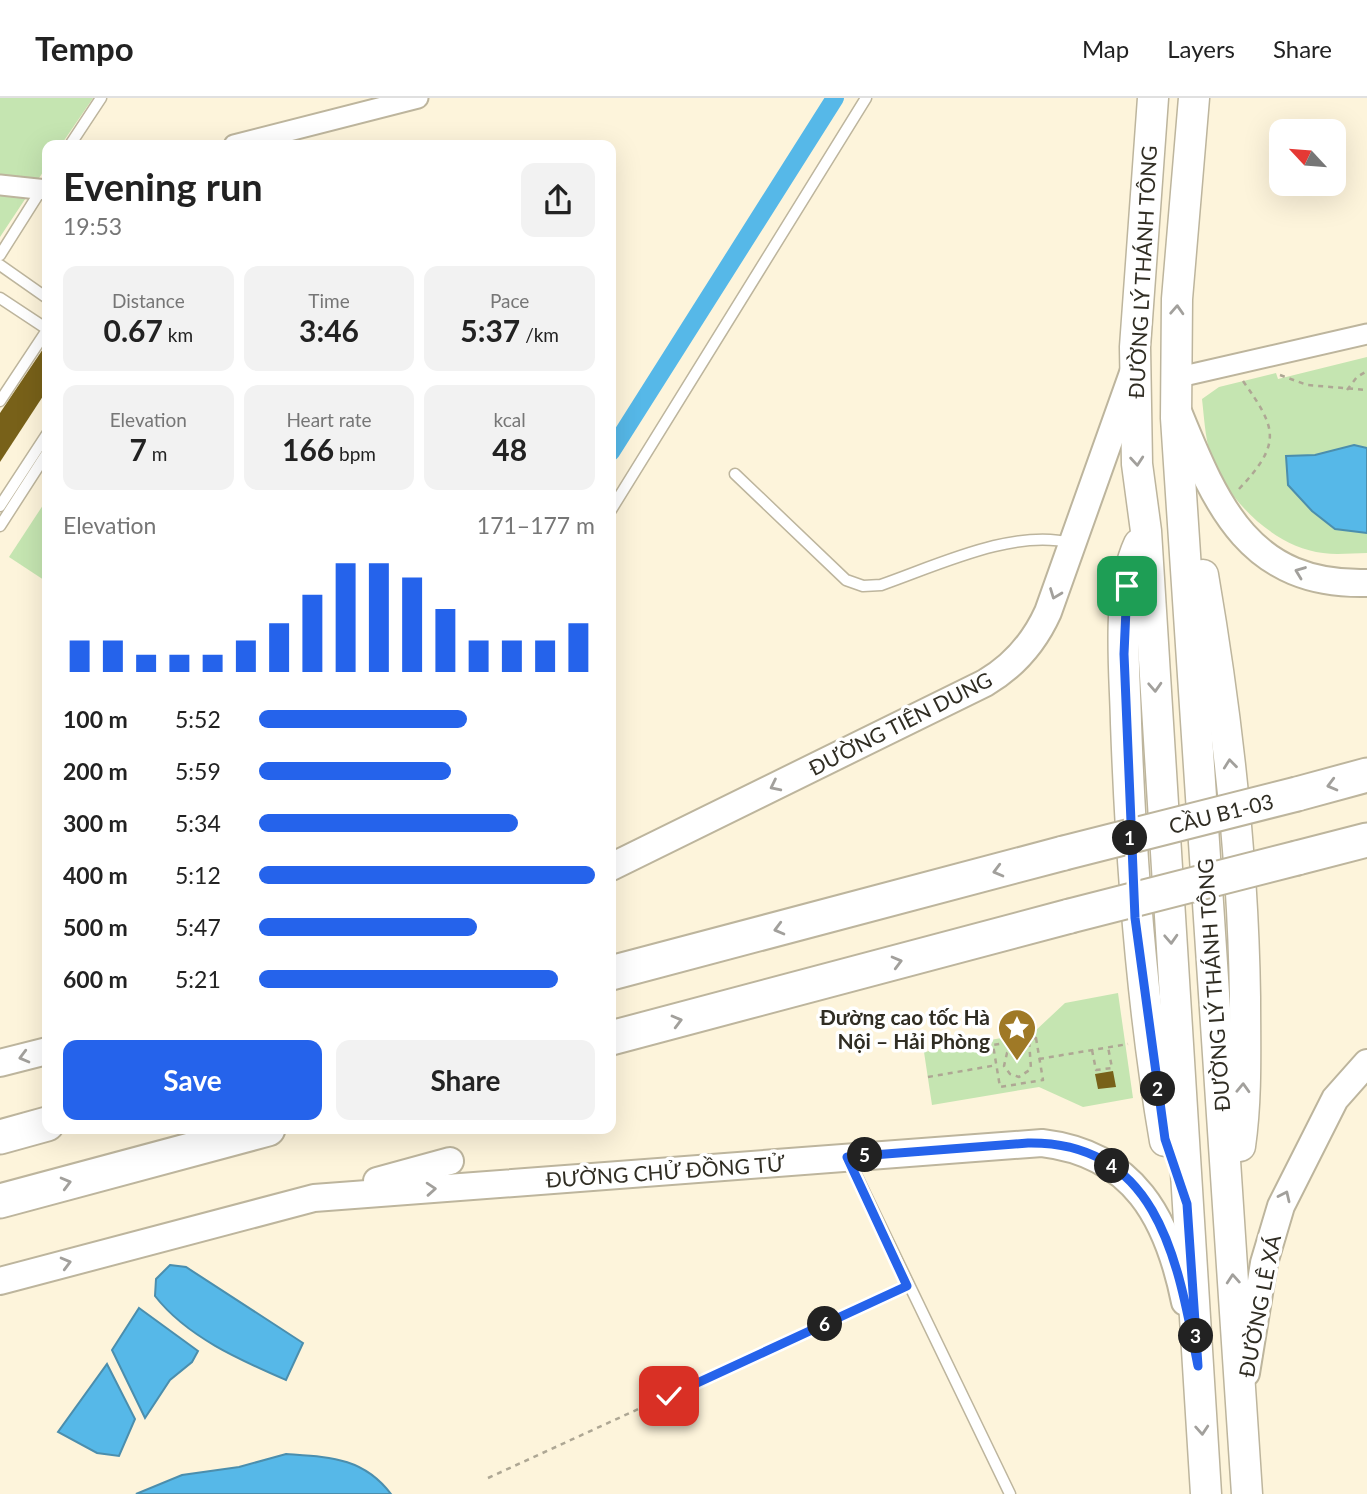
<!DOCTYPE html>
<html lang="en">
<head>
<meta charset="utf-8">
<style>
  :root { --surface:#fff; --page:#f2f2f2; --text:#222; --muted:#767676; --line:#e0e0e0; --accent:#2563eb }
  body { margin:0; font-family:Lato,sans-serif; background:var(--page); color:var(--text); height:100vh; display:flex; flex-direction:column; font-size:26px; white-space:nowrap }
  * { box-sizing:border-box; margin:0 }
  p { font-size:23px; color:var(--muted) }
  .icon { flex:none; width:38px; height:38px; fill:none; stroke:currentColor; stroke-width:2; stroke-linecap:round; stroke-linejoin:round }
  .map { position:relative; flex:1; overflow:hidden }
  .details { position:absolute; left:42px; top:42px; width:574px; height:994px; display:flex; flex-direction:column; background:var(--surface); border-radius:14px; box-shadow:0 7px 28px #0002 }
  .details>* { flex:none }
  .needle { width:46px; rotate:296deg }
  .controls { position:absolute; left:1269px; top:21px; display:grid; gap:14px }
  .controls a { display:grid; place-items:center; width:77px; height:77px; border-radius:14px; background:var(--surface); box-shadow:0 7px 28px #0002; font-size:35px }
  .pin { position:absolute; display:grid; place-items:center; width:60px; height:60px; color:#fff; margin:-30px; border-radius:14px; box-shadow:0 4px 10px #0006 }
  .km { position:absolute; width:35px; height:35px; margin:-18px; border-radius:50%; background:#222; color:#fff; font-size:19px; line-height:35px; text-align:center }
  .round { display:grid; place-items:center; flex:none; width:74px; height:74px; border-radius:14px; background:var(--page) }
  .summary { display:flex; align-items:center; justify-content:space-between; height:119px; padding:0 21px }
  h1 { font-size:38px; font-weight:700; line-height:52px }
  .stats { display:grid; grid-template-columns:repeat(3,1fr); gap:10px; height:119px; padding:7px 21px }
  .stats div { display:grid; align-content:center; border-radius:14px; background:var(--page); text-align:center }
  .stats b { font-size:30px; font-weight:700 }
  .stats small { font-size:19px; font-weight:400 }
  .stats p { font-size:19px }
  .chart { height:196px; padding:14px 21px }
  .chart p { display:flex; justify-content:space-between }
  .chart svg { width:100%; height:126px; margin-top:7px; stroke:var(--accent); stroke-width:6 }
  .button { display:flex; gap:14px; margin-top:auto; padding:14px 21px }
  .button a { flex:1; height:80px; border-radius:14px; background:var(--accent); color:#fff; font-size:28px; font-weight:700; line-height:80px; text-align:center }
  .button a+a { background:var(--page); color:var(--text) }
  ul { padding:0 21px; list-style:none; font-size:23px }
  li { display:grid; grid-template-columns:112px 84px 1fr; align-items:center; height:52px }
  li i { height:18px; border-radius:9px; background:var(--accent) }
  header { display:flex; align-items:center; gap:42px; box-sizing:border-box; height:98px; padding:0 35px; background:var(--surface); border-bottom:2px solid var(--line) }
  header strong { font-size:33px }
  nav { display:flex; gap:38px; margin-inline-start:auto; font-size:24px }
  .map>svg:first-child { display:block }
</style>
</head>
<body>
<header>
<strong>Tempo</strong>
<nav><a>Map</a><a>Layers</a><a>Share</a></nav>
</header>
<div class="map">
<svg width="1367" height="1396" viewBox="0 0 1367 1396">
  <rect width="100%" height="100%" fill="#fdf4db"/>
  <g fill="#c5e5b1">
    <path d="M0,0H93L61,47H47V68L0,139Z"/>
    <path d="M1367,259V455C1353,455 1337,457 1323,455C1273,449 1226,401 1210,355C1205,338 1204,318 1202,301L1219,289L1276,275L1278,281Z"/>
    <path d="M47,401V484L9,459Z"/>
    <path d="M1118,895L1133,1000L1083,1009L1039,989L932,1007L924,954L1034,934L1065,905Z"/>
  </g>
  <g fill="#56b8e8" stroke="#4b8ead" stroke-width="2">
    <path d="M1354,347L1367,350V435L1335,431L1312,413L1288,387L1286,358L1315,357Z"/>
    <path d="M170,1167L186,1169L303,1245L286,1282C240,1262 187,1239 155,1198L156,1181Z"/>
    <path d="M139,1210L198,1253L192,1264L170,1282L145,1320L112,1252Z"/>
    <path d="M107,1266L135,1321L119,1358L97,1355L58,1334Z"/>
    <path d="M286,1356C329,1359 363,1359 391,1396H136L182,1377L239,1369Z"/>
  </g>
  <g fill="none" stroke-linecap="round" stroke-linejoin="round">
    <path stroke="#56b8e8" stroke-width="18" d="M611,354L835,0"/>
  </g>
  <g fill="#786119">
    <path d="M47,245V292L0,364V315Z"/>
    <path d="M1113,973L1116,989L1098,991L1095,976Z"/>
  </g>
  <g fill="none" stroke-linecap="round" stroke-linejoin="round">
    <defs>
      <g id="service">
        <path d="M70,47L101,0"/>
        <path d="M0,157L41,92"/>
        <path d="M0,167L47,200"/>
        <path d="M0,200L47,231"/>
        <path d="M0,303L47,232"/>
        <path d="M735,376L846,482L863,488L881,487C936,468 1014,430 1071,445"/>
        <path d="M0,408L47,336"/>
        <path d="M611,412L866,0"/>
        <path d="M0,428L47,355"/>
        <path d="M849,1062L1010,1396"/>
      </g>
      <g id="minor">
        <path d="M234,47L418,0"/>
        <path d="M0,87L47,92"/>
        <path d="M1175,280L1367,236"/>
      </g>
      <g id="secondary">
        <path d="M1179,316C1217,409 1250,488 1367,485"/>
        <path d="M611,769L985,585C1014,568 1034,545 1048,514L1133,275"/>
        <path d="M0,965L47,953"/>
        <path d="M377,1083L450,1063"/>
        <path d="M0,1183L314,1100L1042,1045C1134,1056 1168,1120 1185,1204"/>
        <path d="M1246,1275L1264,1165L1281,1108L1335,1001L1367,965"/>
      </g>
      <g id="primary">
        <path d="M1153,0L1135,249L1137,366L1146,433L1206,1396"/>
        <path d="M1194,0L1177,201L1176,320L1247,1396"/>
        <path d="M1139,446C1116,496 1125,571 1126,625C1131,765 1141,904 1165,1043"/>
        <path d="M1203,477C1227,617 1243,758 1245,899C1245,948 1247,1000 1240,1048"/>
      </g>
      <g id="motorway">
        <path d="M1297,696L1367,677"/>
        <path d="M1297,760L1367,742"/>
        <path d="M611,875L1064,755"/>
        <path d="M611,940L1070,818"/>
        <path d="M0,1039L47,1026"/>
        <path d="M0,1103L268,1031"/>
      </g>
    </defs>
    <use href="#service" stroke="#bdb59d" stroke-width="13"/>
    <use href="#minor" stroke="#bdb59d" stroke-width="23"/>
    <use href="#secondary" stroke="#bdb59d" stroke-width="30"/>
    <use href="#primary" stroke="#bdb59d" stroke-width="33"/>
    <use href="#motorway" stroke="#bdb59d" stroke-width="37"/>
    <g stroke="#aea794" stroke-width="2.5" stroke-dasharray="5 5" stroke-linecap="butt">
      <path d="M1280,277L1307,287L1367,292"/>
      <path d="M1347,292L1357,279L1367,273"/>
      <path d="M1239,391C1282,345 1277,331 1243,283"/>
      <path d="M1036,940L1043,982L1000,989L993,947Z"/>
      <path d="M1026,952L1015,950L1007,955L1004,968L1010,976L1019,979L1031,971L1029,942"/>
      <path d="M1092,952L1096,972L1112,970L1108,949"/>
      <path d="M1039,961L1128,946"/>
      <path d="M928,979L997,967"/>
      <path d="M488,1380L898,1192"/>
    </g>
    <use href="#service" stroke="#fff" stroke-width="10"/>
    <use href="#minor" stroke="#fff" stroke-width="19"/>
    <use href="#secondary" stroke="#fff" stroke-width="26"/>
    <use href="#primary" stroke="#fff" stroke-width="30"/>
    <use href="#motorway" stroke="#fff" stroke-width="33"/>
    <defs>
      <g id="motorway-bridge">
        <path d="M1064,755L1297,696"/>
        <path d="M1070,818L1297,760"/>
      </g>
    </defs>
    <use href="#motorway-bridge" stroke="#bdb59d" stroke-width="37" stroke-linecap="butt"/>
    <use href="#motorway-bridge" stroke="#fff" stroke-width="33"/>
  </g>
  <defs><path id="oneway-chevron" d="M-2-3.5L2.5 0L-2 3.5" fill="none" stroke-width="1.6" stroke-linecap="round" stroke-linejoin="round" transform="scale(1.75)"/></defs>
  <g stroke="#a2a09c">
    <use href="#oneway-chevron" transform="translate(1177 212) rotate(-87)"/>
    <use href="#oneway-chevron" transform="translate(1137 363) rotate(85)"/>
    <use href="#oneway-chevron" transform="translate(1300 474) rotate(-159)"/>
    <use href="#oneway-chevron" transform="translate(1055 496) rotate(111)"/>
    <use href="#oneway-chevron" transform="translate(1155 589) rotate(87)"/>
    <use href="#oneway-chevron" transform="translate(1230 666) rotate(-96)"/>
    <use href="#oneway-chevron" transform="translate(1332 687) rotate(165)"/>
    <use href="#oneway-chevron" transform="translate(775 688) rotate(154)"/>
    <use href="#oneway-chevron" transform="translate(998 773) rotate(165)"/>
    <use href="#oneway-chevron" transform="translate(779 831) rotate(165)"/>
    <use href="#oneway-chevron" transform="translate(1171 841) rotate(87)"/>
    <use href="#oneway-chevron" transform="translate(897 864) rotate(-15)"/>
    <use href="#oneway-chevron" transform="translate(677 923) rotate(-15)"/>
    <use href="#oneway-chevron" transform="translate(24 959) rotate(165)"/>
    <use href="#oneway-chevron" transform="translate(1243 990) rotate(-88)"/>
    <use href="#oneway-chevron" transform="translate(66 1085) rotate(-15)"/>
    <use href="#oneway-chevron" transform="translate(431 1091) rotate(-4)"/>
    <use href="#oneway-chevron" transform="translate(1285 1098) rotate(-65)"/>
    <use href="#oneway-chevron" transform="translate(66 1165) rotate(-15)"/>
    <use href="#oneway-chevron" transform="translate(1233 1181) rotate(-94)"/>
    <use href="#oneway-chevron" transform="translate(1202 1332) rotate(86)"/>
  </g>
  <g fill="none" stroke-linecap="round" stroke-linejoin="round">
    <defs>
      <path id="route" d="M669,1298L907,1188L847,1059L1028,1045C1160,1043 1178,1166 1198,1268L1187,1106L1165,1041L1135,820L1124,556L1127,488"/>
    </defs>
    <use href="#route" stroke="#fff" stroke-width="14"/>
    <use href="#route" stroke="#2563eb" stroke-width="9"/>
  </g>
  <defs>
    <symbol id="sight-pin" viewBox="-11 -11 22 30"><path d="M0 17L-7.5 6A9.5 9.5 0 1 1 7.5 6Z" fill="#9f7926" stroke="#fff"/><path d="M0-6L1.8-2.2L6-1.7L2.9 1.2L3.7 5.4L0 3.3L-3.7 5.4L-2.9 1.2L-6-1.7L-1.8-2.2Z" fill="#fff"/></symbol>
  </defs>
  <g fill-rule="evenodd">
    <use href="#sight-pin" x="995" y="908" width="44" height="60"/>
  </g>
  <g text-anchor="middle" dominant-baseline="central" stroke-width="7" stroke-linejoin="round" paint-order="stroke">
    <g font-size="21" fill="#302d23" stroke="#fff">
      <text transform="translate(1142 174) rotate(-87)">ĐƯỜNG LÝ THÁNH TÔNG</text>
      <text transform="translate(900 625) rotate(-27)">ĐƯỜNG TIÊN DUNG</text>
      <text transform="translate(1221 715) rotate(-14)">CẦU B1-03</text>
      <text transform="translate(1213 887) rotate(-94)">ĐƯỜNG LÝ THÁNH TÔNG</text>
      <text transform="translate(665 1073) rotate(-4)">ĐƯỜNG CHỬ ĐỒNG TỬ</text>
      <text transform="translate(1259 1208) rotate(-79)">ĐƯỜNG LÊ XÁ</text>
    </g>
    <g font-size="21" font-weight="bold" fill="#302d23" stroke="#fff" text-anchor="end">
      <text x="990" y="918">Đường cao tốc Hà<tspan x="990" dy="24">Nội – Hải Phòng</tspan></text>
    </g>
  </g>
</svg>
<div class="controls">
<a><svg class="needle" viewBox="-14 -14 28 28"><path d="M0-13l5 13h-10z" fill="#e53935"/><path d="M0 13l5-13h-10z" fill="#767676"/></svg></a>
</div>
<div class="pin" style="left:1127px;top:488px;background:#1e9e55"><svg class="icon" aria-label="arrive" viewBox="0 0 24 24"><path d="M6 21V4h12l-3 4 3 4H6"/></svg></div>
<div class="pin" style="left:669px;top:1298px;background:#d93025"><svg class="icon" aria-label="check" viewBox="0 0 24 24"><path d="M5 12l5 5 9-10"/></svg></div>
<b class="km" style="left:1130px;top:740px">1</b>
<b class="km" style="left:1158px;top:991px">2</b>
<b class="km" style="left:1196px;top:1238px">3</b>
<b class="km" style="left:1112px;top:1068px">4</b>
<b class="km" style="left:865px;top:1057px">5</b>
<b class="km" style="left:825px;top:1226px">6</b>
<section class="details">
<div class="summary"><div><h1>Evening run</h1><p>19:53</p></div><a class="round"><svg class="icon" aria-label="share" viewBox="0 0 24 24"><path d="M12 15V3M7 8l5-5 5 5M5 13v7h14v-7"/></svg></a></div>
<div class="stats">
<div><p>Distance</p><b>0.67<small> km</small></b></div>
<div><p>Time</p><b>3:46</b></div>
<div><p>Pace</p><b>5:37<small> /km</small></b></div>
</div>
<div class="stats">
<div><p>Elevation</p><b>7<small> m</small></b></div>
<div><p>Heart rate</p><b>166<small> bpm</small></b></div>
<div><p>kcal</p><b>48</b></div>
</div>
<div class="chart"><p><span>Elevation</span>171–177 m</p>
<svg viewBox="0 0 160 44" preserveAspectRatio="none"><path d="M5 44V33M15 44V33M25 44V38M35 44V38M45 44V38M55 44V33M65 44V27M75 44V17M85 44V6M95 44V6M105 44V11M115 44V22M125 44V33M135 44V33M145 44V33M155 44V27"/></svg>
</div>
<ul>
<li><b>100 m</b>5:52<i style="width:62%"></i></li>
<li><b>200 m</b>5:59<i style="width:57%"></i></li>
<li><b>300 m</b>5:34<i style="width:77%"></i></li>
<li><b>400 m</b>5:12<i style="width:100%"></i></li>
<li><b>500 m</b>5:47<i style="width:65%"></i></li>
<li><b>600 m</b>5:21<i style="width:89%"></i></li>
</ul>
<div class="button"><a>Save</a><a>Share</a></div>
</section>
</div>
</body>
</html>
